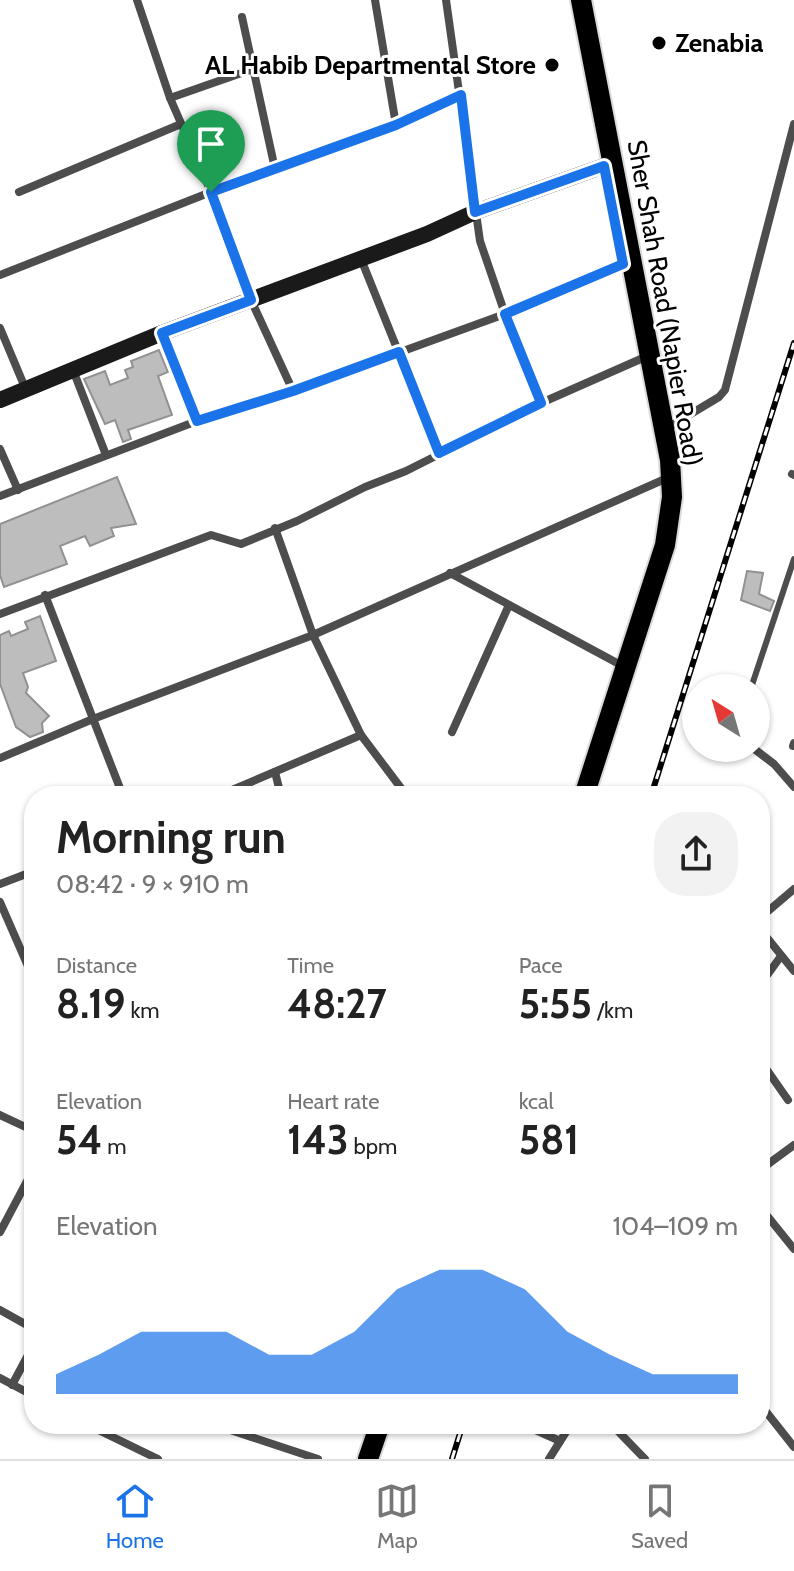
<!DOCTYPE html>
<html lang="en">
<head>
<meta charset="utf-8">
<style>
  :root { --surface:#fff; --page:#f2f2f2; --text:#222; --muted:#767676; --line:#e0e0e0; --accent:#1a73e8 }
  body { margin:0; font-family:Cabin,sans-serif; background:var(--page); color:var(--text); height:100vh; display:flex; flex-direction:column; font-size:30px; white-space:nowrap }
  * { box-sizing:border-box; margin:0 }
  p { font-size:26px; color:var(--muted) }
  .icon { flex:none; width:44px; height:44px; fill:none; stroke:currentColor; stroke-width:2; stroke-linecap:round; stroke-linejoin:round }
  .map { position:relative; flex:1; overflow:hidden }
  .drawer { position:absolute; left:24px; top:786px; width:746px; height:648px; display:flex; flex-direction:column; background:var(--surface); border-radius:32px; box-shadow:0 2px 6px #0004 }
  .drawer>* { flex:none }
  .needle { width:52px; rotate:323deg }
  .buttons { position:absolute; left:682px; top:674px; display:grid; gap:16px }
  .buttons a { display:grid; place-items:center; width:88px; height:88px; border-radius:50%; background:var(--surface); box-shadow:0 2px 6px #0004; font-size:40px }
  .pin { position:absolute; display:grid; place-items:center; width:68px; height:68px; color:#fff; margin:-82px -34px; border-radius:50% 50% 50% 0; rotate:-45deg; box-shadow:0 0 8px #0007 }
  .pin .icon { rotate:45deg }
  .round { display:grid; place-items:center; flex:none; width:84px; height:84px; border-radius:32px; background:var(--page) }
  .head { display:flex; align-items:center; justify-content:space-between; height:136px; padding:0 32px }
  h1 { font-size:44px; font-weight:800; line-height:60px }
  .metrics { display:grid; grid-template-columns:repeat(3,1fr); gap:12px; height:136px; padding:8px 32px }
  .metrics div { display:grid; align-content:center }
  .metrics b { font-size:40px; font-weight:800 }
  .metrics small { font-size:22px; font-weight:400 }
  .metrics p { font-size:22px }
  .chart { height:224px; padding:16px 32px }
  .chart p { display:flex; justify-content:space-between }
  .chart svg { width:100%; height:144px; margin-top:8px; fill:var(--accent); opacity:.7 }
  .menu { display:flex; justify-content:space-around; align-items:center; height:112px; border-top:2px solid var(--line); background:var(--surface); font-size:22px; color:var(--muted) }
  .menu a { display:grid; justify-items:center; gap:4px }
  .menu .selected { color:var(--accent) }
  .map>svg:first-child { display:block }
</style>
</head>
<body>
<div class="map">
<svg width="794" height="1459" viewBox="0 0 794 1459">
  <rect width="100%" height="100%" fill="#fff"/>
  <g fill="#bdbdbd" stroke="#919191" stroke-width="2">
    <path d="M159,350L168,372L158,376L172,415L128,430L131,439L123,442L115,420L105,424L84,379L105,371L110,385L128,378L125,370L133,367L131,361Z"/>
    <path d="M117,477L136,524L111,528L114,536L90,546L85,536L60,546L67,564L4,587L0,575V524Z"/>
    <path d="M747,571L763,573L759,594L774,601L770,611L741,600Z"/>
    <path d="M40,616L56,661L23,673L28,687L26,693L49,716L42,723L43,732L30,737L16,727L0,684V635L9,631L11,636L28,629L25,622Z"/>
  </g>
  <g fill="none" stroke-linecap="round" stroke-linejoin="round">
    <defs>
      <g id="primary">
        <path d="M581,0L670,460L672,497L665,545L584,796"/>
        <path d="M368,1459L380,1424"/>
      </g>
    </defs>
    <use href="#primary" stroke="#dbdbdb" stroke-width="24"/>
    <path stroke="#4d4d4d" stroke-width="6" d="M751,688L794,559"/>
    <g stroke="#4d4d4d" stroke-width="8">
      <path d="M137,0L170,98L211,192L251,300L293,391"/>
      <path d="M375,0L396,125"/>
      <path d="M446,0L480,241L505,314L541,403"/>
      <path d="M242,17L275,169"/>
      <path d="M170,98L253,69"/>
      <path d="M19,192L181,124"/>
      <path d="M361,259L439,453"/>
      <path d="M0,275L211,192L396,125L461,95"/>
      <path d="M0,328L26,390"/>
      <path d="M162,333L197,421"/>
      <path d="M73,370L106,455"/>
      <path d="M664,430L719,397L725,390L794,124"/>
      <path d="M0,449L18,490"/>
      <path d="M792,474L794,475"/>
      <path d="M0,496L197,421L293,391L505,314L623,264"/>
      <path d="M275,528L313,635L361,735L407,796"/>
      <path d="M450,573L619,664"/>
      <path d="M45,595L123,796"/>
      <path d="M0,614L211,535L241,544L297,521L365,487L406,471L541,403L643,358"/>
      <path d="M452,732L509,605"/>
      <path d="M793,746L794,743"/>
      <path d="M753,748L774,764L794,787"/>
      <path d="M0,758L93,719L313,635L665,479"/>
      <path d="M275,772L281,796"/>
      <path d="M218,796L361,735"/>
      <path d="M0,884L34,871"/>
      <path d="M0,902L34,980"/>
      <path d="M760,918L794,889"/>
      <path d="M760,929L794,971"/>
      <path d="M760,985L781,956"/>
      <path d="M760,1060L788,1100"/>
      <path d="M0,1115L34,1131"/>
      <path d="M760,1170L794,1145"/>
      <path d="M760,1207L794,1249"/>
      <path d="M0,1232L34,1168"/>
      <path d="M0,1310L34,1329"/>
      <path d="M0,1378L34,1396"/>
      <path d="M12,1385L34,1344"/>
      <path d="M760,1404L794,1447"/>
      <path d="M86,1424L158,1459"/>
      <path d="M212,1424L318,1459"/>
      <path d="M522,1424L560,1441"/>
      <path d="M611,1424L645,1459"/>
      <path d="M549,1459L571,1424"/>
    </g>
    <path stroke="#1a1a1a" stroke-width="16" d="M0,400L162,333L427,234L475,212L604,166"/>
    <use href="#primary" stroke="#000" stroke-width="20"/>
    <defs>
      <g id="rail">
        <path d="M651,796L794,343"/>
        <path d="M452,1459L463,1424"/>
      </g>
    </defs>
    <use href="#rail" stroke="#000" stroke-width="6"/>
    <use href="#rail" stroke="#fff" stroke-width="3" stroke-dasharray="9" stroke-linecap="butt"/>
  </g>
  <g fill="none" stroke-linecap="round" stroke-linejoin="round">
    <defs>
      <path id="route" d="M461,95L475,212L604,166L623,264L505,314L541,403L439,453L399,352L293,391L197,421L162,333L251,300L211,192L396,125Z"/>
    </defs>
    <use href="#route" stroke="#fff" stroke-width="16"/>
    <use href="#route" stroke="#1a73e8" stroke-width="10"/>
  </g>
  <g fill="#000" stroke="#fff" stroke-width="3">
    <circle cx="659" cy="43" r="8"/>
    <circle cx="552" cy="65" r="8"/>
  </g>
  <g text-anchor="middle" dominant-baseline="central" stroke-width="6" stroke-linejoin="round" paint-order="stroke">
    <g font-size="26" font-weight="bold" fill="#000" stroke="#fff" text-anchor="start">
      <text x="675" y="43">Zenabia</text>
      <text x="536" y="65" text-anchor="end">AL Habib Departmental Store</text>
    </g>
    <g font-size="26" fill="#000" stroke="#fff">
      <text transform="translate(665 303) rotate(80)">Sher Shah Road (Napier Road)</text>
    </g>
  </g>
</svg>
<div class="buttons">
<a><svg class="needle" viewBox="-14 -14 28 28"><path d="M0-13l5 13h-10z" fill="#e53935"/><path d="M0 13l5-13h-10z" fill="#767676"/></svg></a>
</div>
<div class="pin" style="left:211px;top:192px;background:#1e9e55"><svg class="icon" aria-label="arrive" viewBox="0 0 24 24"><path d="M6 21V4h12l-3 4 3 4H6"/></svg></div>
<section class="drawer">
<div class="head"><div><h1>Morning run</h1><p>08:42 · 9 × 910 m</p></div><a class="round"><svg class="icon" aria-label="share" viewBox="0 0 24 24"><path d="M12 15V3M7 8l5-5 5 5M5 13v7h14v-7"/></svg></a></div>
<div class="metrics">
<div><p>Distance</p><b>8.19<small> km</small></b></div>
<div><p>Time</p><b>48:27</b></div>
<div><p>Pace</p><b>5:55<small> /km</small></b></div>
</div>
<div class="metrics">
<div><p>Elevation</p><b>54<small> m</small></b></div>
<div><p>Heart rate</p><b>143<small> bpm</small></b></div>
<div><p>kcal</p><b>581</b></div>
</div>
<div class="chart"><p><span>Elevation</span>104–109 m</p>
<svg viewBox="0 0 160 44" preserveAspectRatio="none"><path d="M0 44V38L10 32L20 25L30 25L40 25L50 32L60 32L70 25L80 12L90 6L100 6L110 12L120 25L130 32L140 38L150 38L160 38V44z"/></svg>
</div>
</section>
</div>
<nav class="menu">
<a class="selected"><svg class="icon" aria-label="home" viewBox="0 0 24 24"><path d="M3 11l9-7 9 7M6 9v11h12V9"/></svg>Home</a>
<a><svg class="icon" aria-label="map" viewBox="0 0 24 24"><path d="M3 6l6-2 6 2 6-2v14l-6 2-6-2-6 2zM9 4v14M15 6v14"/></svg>Map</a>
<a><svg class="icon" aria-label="saved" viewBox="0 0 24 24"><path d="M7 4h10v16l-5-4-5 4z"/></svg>Saved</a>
</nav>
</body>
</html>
